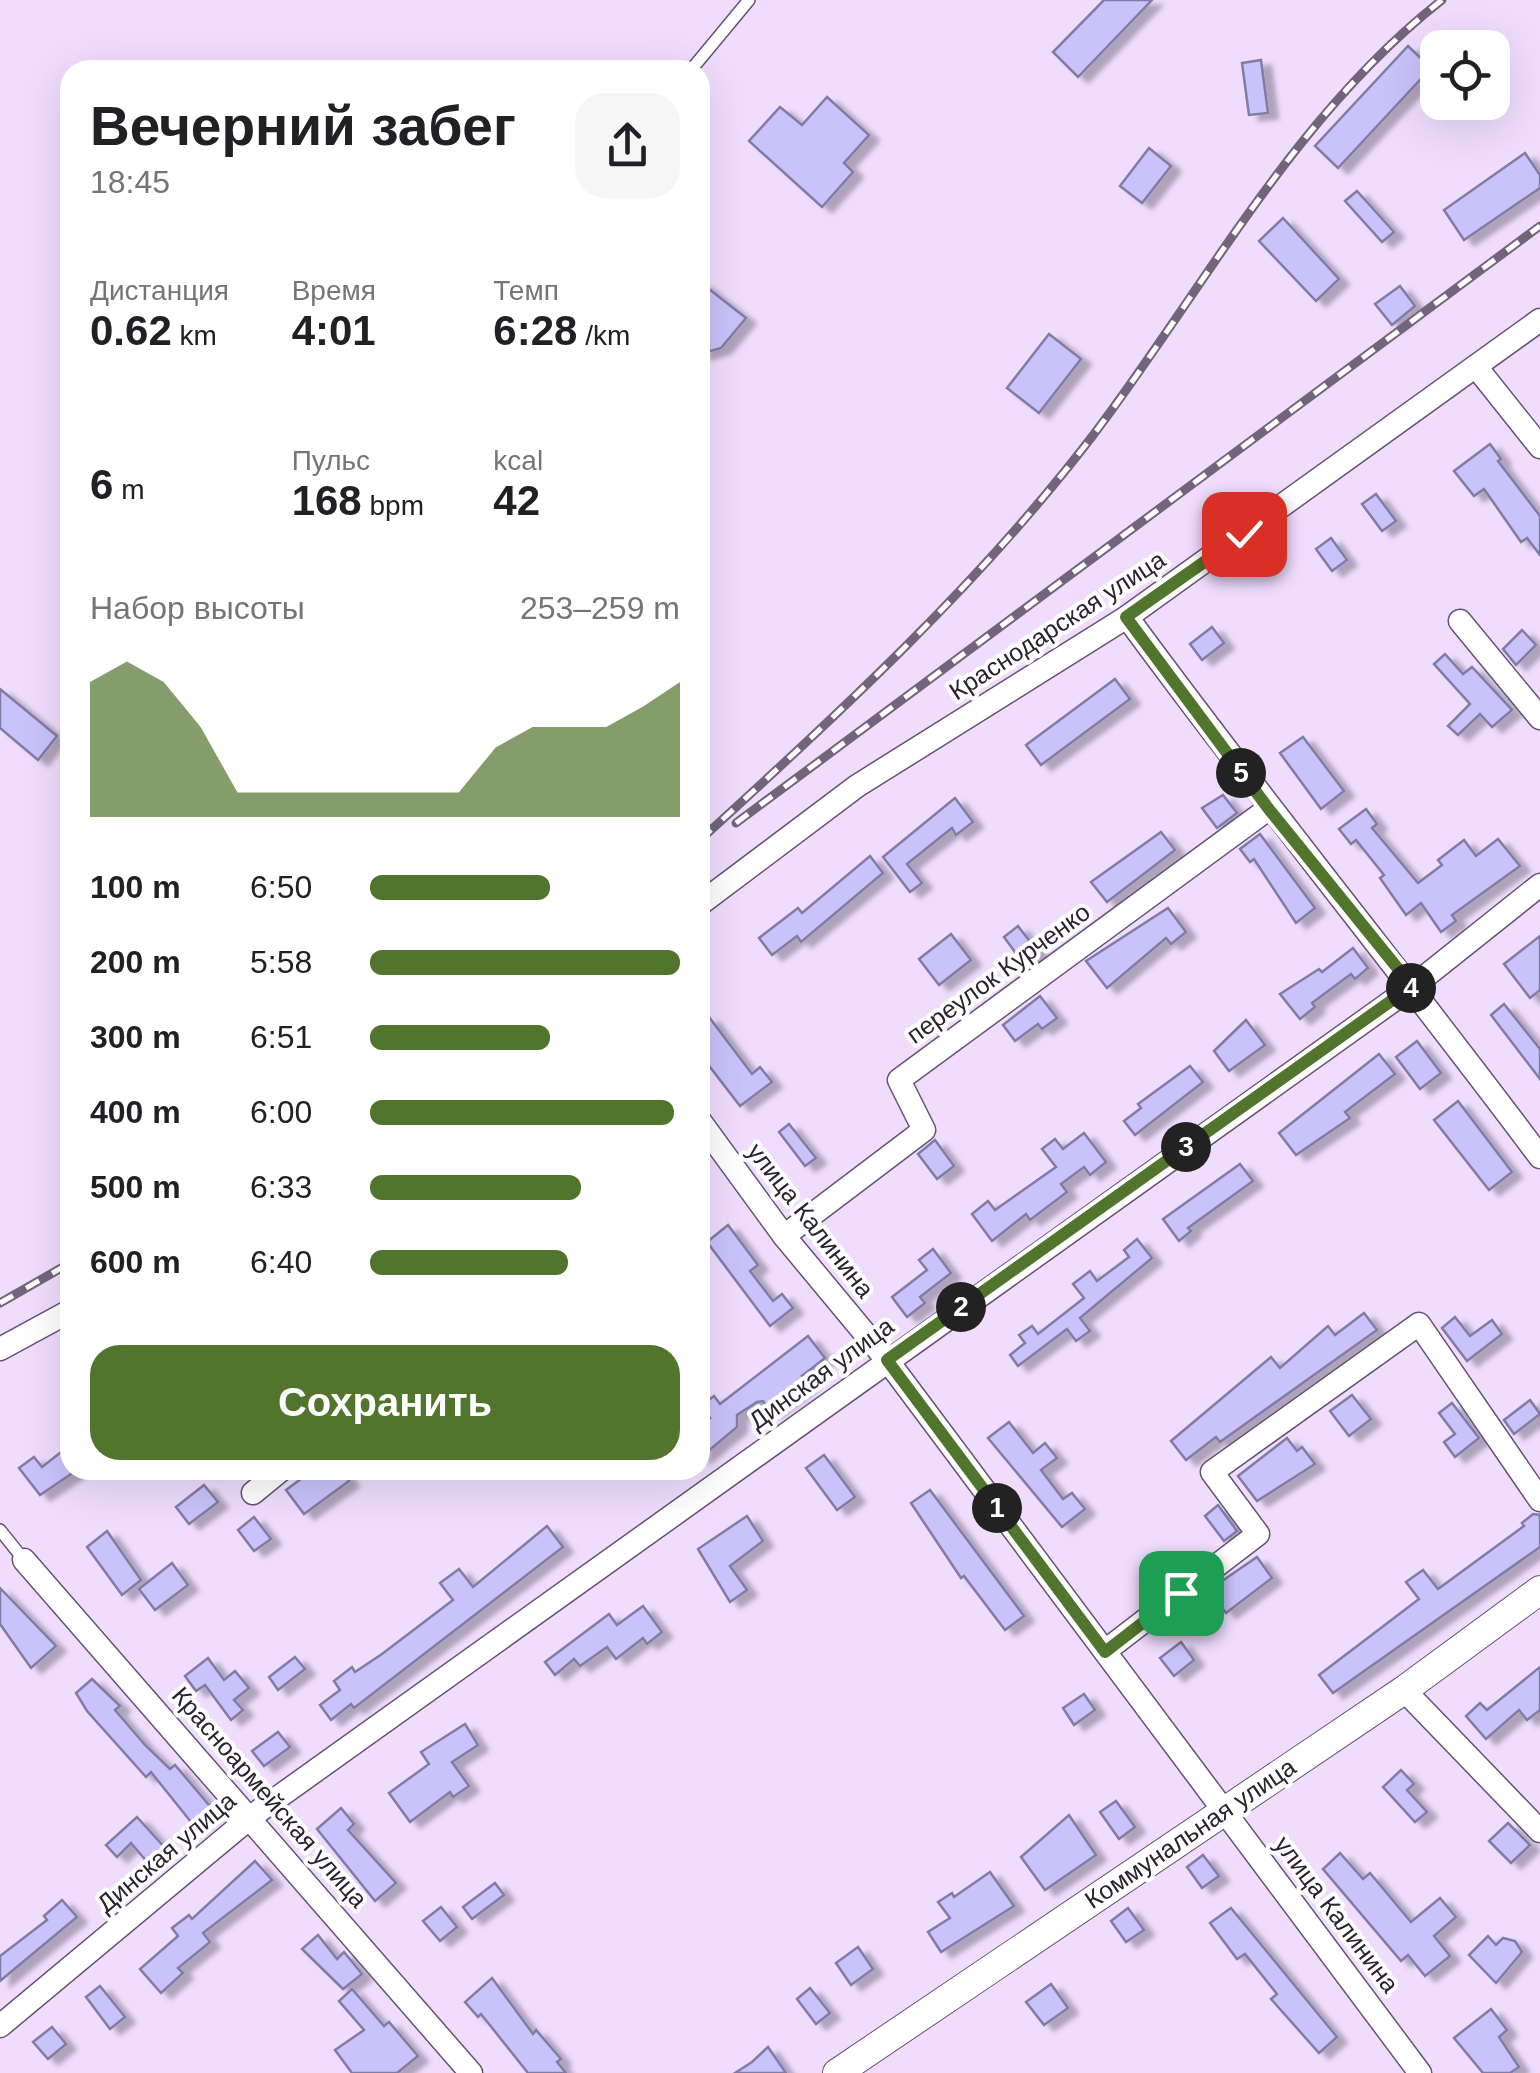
<!DOCTYPE html>
<html lang="ru">
<head>
<meta charset="utf-8">
<style>
  :root { --surface:#fff; --page:#f6f6f6; --text:#202124; --muted:#757577; --accent:#52752d }
  body { margin:0; font-family:Helvetica,sans-serif; background:var(--page); color:var(--text); height:100vh; display:flex; flex-direction:column; font-size:38px; white-space:nowrap }
  * { box-sizing:border-box; margin:0 }
  p { font-size:32px; color:var(--muted) }
  .icon { flex:none; width:55px; height:55px; fill:none; stroke:currentColor; stroke-width:2; stroke-linecap:round; stroke-linejoin:round }
  .map { position:relative; flex:1; overflow:hidden }
  .drawer { position:absolute; left:60px; top:60px; width:650px; height:1420px; display:flex; flex-direction:column; background:var(--surface); border-radius:30px; box-shadow:0 10px 40px #0002 }
  .drawer>* { flex:none }
  .tools { position:absolute; left:1420px; top:30px; display:grid; gap:20px }
  .tools a { display:grid; place-items:center; width:90px; height:90px; border-radius:20px; background:var(--surface); box-shadow:0 10px 40px #0002; font-size:50px }
  .pin { position:absolute; display:grid; place-items:center; width:85px; height:85px; color:#fff; margin:-42px; border-radius:20px; box-shadow:0 5px 15px #0006 }
  .km { position:absolute; width:50px; height:50px; margin:-25px; border-radius:50%; background:#222; color:#fff; font-size:28px; line-height:50px; text-align:center }
  .round { display:grid; place-items:center; flex:none; width:105px; height:105px; border-radius:30px; background:var(--page) }
  .headline { display:flex; align-items:center; justify-content:space-between; height:170px; padding:0 30px }
  h1 { font-size:55px; font-weight:700; line-height:75px }
  .stats { display:grid; grid-template-columns:repeat(3,1fr); gap:15px; height:170px; padding:10px 30px }
  .stats div { display:grid; align-content:center }
  .stats b { font-size:42px; font-weight:700 }
  .stats small { font-size:28px; font-weight:400 }
  .stats p { font-size:28px }
  .chart { height:280px; padding:20px 30px }
  .chart p { display:flex; justify-content:space-between }
  .chart svg { width:100%; height:180px; margin-top:10px; fill:var(--accent); opacity:.7 }
  .button { display:flex; gap:20px; margin-top:auto; padding:20px 30px }
  .button a { flex:1; height:115px; border-radius:30px; background:var(--accent); color:#fff; font-size:40px; font-weight:700; line-height:115px; text-align:center }
  ul { padding:0 30px; list-style:none; font-size:32px }
  li { display:grid; grid-template-columns:160px 120px 1fr; align-items:center; height:75px }
  li i { height:25px; border-radius:12px; background:var(--accent) }
  .map>svg:first-child { display:block }
</style>
</head>
<body>
<div class="map">
<svg width="1540" height="2073" viewBox="0 0 1540 2073">
  <defs>
    <filter id="shadow"><feDropShadow dx="10" dy="5.5" stdDeviation="2.5" flood-color="#0004"/></filter>
  </defs>
  <rect width="100%" height="100%" fill="#f0ddfe"/>
  <g fill="#cac3fb" stroke="#817ca4" stroke-width="2.5" filter="url(#shadow)">
    <path d="M1104,0H1152L1078,77L1053,52Z"/>
    <path d="M1408,46L1431,68L1338,168L1315,146Z"/>
    <path d="M1261,60L1268,113L1249,115L1242,63Z"/>
    <path d="M827,97L869,135L844,163L853,172L822,207L749,141L780,107L802,125Z"/>
    <path d="M1149,148L1171,166L1142,203L1120,186Z"/>
    <path d="M1525,153L1540,175V188L1464,240L1444,210Z"/>
    <path d="M1357,191L1394,232L1382,242L1345,201Z"/>
    <path d="M1283,218L1339,279L1316,301L1259,241Z"/>
    <path d="M700,282L746,318L721,348L700,354Z"/>
    <path d="M1400,286L1415,306L1392,325L1375,304Z"/>
    <path d="M1049,334L1081,359L1039,413L1007,388Z"/>
    <path d="M1490,444L1501,459L1498,461L1540,516V555L1527,538L1521,542L1484,489L1474,496L1454,471Z"/>
    <path d="M1376,494L1396,521L1382,531L1362,504Z"/>
    <path d="M1331,538L1347,560L1332,571L1316,549Z"/>
    <path d="M1212,627L1224,643L1202,660L1190,644Z"/>
    <path d="M1522,630L1536,645L1516,665L1503,649Z"/>
    <path d="M1445,654L1463,674L1472,667L1512,710L1492,727L1480,714L1458,735L1448,726L1470,704L1434,664Z"/>
    <path d="M1115,679L1130,699L1041,765L1026,745Z"/>
    <path d="M0,689L57,736L38,760L0,728Z"/>
    <path d="M1303,737L1344,791L1321,809L1280,753Z"/>
    <path d="M1223,795L1237,813L1217,828L1202,808Z"/>
    <path d="M955,798L973,822L956,835L952,828L907,864L922,883L910,892L883,857Z"/>
    <path d="M1366,809L1377,824L1372,828L1418,883L1442,865L1438,860L1464,840L1476,856L1498,839L1520,866L1452,915L1456,921L1441,932L1421,903L1406,915L1380,878L1384,875L1356,840L1351,844L1339,829Z"/>
    <path d="M1161,832L1175,850L1107,902L1091,882Z"/>
    <path d="M1260,834L1315,908L1296,923L1254,859L1250,862L1240,849Z"/>
    <path d="M870,856L883,873L801,942L797,936L772,955L759,938L798,908L802,913Z"/>
    <path d="M1168,908L1186,932L1171,944L1166,938L1107,988L1086,961Z"/>
    <path d="M1018,926L1038,952L1023,963L1004,937Z"/>
    <path d="M951,934L971,960L939,985L919,959Z"/>
    <path d="M1540,936V990L1530,998L1504,964Z"/>
    <path d="M1353,948L1368,968L1355,979L1351,974L1312,1003L1315,1007L1300,1019L1280,994L1319,969L1322,972Z"/>
    <path d="M1040,996L1057,1018L1042,1029L1038,1024L1015,1041L1003,1025Z"/>
    <path d="M1504,1004L1540,1049V1079L1491,1015Z"/>
    <path d="M709,1017L752,1074L760,1067L772,1082L740,1106L700,1054V1024Z"/>
    <path d="M1246,1020L1265,1045L1229,1071L1214,1051Z"/>
    <path d="M1417,1041L1441,1073L1420,1089L1396,1057Z"/>
    <path d="M1379,1054L1395,1074L1345,1112L1350,1118L1296,1155L1279,1133Z"/>
    <path d="M1190,1066L1203,1082L1135,1135L1124,1121L1141,1108L1138,1104Z"/>
    <path d="M1458,1101L1512,1172L1489,1190L1434,1120Z"/>
    <path d="M789,1124L816,1158L805,1166L779,1132Z"/>
    <path d="M1084,1133L1106,1162L1090,1175L1084,1167L1061,1184L1067,1192L1030,1220L1026,1214L992,1241L972,1214L988,1201L995,1210L1056,1167L1042,1149L1055,1139L1063,1149Z"/>
    <path d="M935,1140L954,1166L937,1179L918,1154Z"/>
    <path d="M1240,1164L1253,1181L1188,1228L1191,1231L1179,1241L1163,1219Z"/>
    <path d="M728,1225L758,1265L750,1271L773,1301L782,1294L793,1308L770,1326L707,1242Z"/>
    <path d="M1137,1239L1152,1258L1080,1318L1090,1331L1076,1341L1067,1329L1018,1366L1010,1355L1025,1343L1019,1335L1032,1326L1038,1334L1084,1298L1073,1284L1090,1271L1097,1281L1129,1257L1124,1250Z"/>
    <path d="M933,1249L951,1273L920,1297L925,1303L907,1317L892,1297L927,1270L919,1260Z"/>
    <path d="M1364,1313L1377,1330L1220,1442L1216,1437L1186,1460L1171,1441L1271,1357L1280,1368L1328,1326L1335,1335Z"/>
    <path d="M1455,1317L1470,1336L1492,1320L1502,1334L1467,1361L1442,1328Z"/>
    <path d="M808,1336L825,1358L802,1376L808,1384L771,1412L763,1401L757,1402L737,1415V1427L700,1458V1421L710,1418L701,1406L714,1396L720,1404Z"/>
    <path d="M1352,1395L1371,1419L1349,1436L1330,1411Z"/>
    <path d="M1530,1400L1540,1414L1514,1434L1504,1420Z"/>
    <path d="M1452,1403L1479,1438L1455,1457L1444,1442L1455,1434L1439,1413Z"/>
    <path d="M1009,1422L1033,1453L1045,1443L1057,1458L1041,1470L1063,1499L1072,1493L1085,1509L1062,1527L988,1438Z"/>
    <path d="M1287,1438L1297,1451L1302,1447L1315,1464L1257,1501L1238,1476Z"/>
    <path d="M70,1445V1470H77L40,1495L19,1468L34,1457L42,1467Z"/>
    <path d="M824,1455L855,1497L837,1510L806,1468Z"/>
    <path d="M313,1470H341L349,1481L304,1514L286,1490Z"/>
    <path d="M204,1485L218,1502L189,1524L176,1507Z"/>
    <path d="M930,1490L1024,1616L1005,1630L964,1576L961,1578L911,1503Z"/>
    <path d="M1218,1505L1237,1531L1224,1541L1205,1516Z"/>
    <path d="M1533,1514L1540,1515V1547L1333,1693L1319,1675L1419,1599L1406,1582L1423,1570L1438,1589L1524,1526L1522,1523Z"/>
    <path d="M747,1516L763,1541L730,1566L747,1590L730,1602L698,1549Z"/>
    <path d="M254,1517L271,1539L254,1551L238,1530Z"/>
    <path d="M547,1526L563,1547L354,1708L351,1704L331,1720L320,1705L340,1690L334,1681L352,1667L355,1672L382,1654L453,1600L440,1583L459,1569L473,1587Z"/>
    <path d="M107,1531L141,1580L122,1595L87,1547Z"/>
    <path d="M1257,1557L1272,1578L1226,1613L1209,1590Z"/>
    <path d="M172,1563L188,1585L155,1610L139,1589Z"/>
    <path d="M0,1588L56,1646L31,1668L0,1624Z"/>
    <path d="M643,1606L662,1632L647,1644L643,1638L616,1659L607,1647L580,1666L574,1659L555,1675L545,1662L609,1614L617,1625Z"/>
    <path d="M1181,1642L1194,1660L1174,1676L1160,1658Z"/>
    <path d="M295,1657L305,1669L278,1690L269,1677Z"/>
    <path d="M208,1658L224,1680L235,1671L249,1688L234,1700L243,1710L231,1720L205,1685L196,1691L185,1676Z"/>
    <path d="M1540,1667V1710L1527,1720L1519,1710L1486,1739L1466,1716L1480,1703L1487,1710Z"/>
    <path d="M92,1679L120,1706L115,1710L145,1745L170,1769L175,1765L214,1811L195,1827L151,1772L146,1777L87,1711L76,1693Z"/>
    <path d="M1084,1694L1095,1710L1074,1725L1063,1708Z"/>
    <path d="M465,1724L478,1745L452,1762L469,1786L453,1797L450,1792L410,1822L389,1793L429,1764L421,1752Z"/>
    <path d="M278,1732L290,1747L264,1766L252,1751Z"/>
    <path d="M1401,1770L1414,1784L1407,1790L1427,1812L1415,1822L1383,1787Z"/>
    <path d="M1116,1801L1135,1827L1119,1839L1100,1812Z"/>
    <path d="M341,1808L354,1824L348,1830L396,1883L375,1901L317,1829Z"/>
    <path d="M1069,1815L1096,1855L1045,1890L1021,1857Z"/>
    <path d="M137,1817L165,1848L148,1863L131,1843L117,1857L106,1845Z"/>
    <path d="M1508,1823L1530,1845L1511,1863L1489,1841Z"/>
    <path d="M1340,1853L1363,1879L1370,1873L1411,1922L1440,1898L1456,1917L1434,1936L1450,1956L1425,1976L1408,1955L1401,1961L1323,1869Z"/>
    <path d="M1203,1855L1219,1876L1202,1888L1187,1867Z"/>
    <path d="M255,1861L272,1880L203,1933L210,1942L178,1968L183,1973L161,1993L140,1969L178,1936L172,1928L189,1915L192,1919Z"/>
    <path d="M990,1872L1014,1906L941,1952L928,1932L950,1918L938,1902L952,1893L954,1897Z"/>
    <path d="M495,1883L504,1895L472,1919L463,1907Z"/>
    <path d="M62,1900L77,1917L0,1981V1956L47,1920L44,1916Z"/>
    <path d="M441,1907L457,1927L440,1941L423,1921Z"/>
    <path d="M1128,1908L1144,1930L1126,1942L1111,1921Z"/>
    <path d="M1231,1908L1337,2037L1319,2053L1271,1999L1277,1994L1245,1954L1237,1959L1210,1923Z"/>
    <path d="M318,1935L337,1959L344,1952L362,1974L343,1989L302,1949Z"/>
    <path d="M1488,1936L1496,1945L1503,1938L1515,1941L1522,1952L1496,1983L1469,1955Z"/>
    <path d="M858,1947L873,1969L851,1985L836,1963Z"/>
    <path d="M492,1978L533,2034L536,2030L561,2059L557,2062L566,2073H528L481,2014L478,2017L465,2002Z"/>
    <path d="M1051,1984L1068,2008L1044,2025L1026,2002Z"/>
    <path d="M100,1986L125,2017L110,2029L86,1997Z"/>
    <path d="M810,1988L830,2013L816,2024L797,1999Z"/>
    <path d="M352,1989L384,2026L389,2022L418,2056L397,2073H352L335,2050L364,2030L339,2001Z"/>
    <path d="M1491,2009L1507,2030L1499,2037L1519,2067L1510,2073H1483L1454,2038Z"/>
    <path d="M52,2027L66,2044L48,2059L33,2042Z"/>
    <path d="M768,2047L786,2073H735L752,2062Z"/>
  </g>
  <g fill="none" stroke-linecap="round" stroke-linejoin="round">
    <defs>
      <g id="service">
        <path d="M691,70L749,0"/>
        <path d="M0,1530L24,1560"/>
      </g>
      <g id="minor">
        <path d="M1477,368L1540,447"/>
        <path d="M1127,617C1261,800 1404,975 1540,1157"/>
        <path d="M1460,621L1540,718"/>
        <path d="M700,904L857,786L1127,617L1540,320"/>
        <path d="M700,1121L784,1236L887,1360L1420,2073"/>
        <path d="M784,1236L924,1130L899,1080L1268,809"/>
        <path d="M0,1349L70,1311"/>
        <path d="M253,1493L281,1470"/>
        <path d="M24,1560L471,2073"/>
        <path d="M1105,1651L1258,1534L1212,1472L1419,1324L1540,1500"/>
        <path d="M1404,1690L1540,1831"/>
        <path d="M0,2026L252,1816L1412,987L1540,885"/>
      </g>
      <path id="tertiary" d="M837,2073L1404,1690L1540,1590"/>
    </defs>
    <use href="#service" stroke="#675276" stroke-width="14"/>
    <use href="#minor" stroke="#675276" stroke-width="25"/>
    <use href="#tertiary" stroke="#675276" stroke-width="30"/>
    <use href="#service" stroke="#fff" stroke-width="11"/>
    <use href="#minor" stroke="#fff" stroke-width="22"/>
    <use href="#tertiary" stroke="#fff" stroke-width="28"/>
    <defs>
      <g id="rail">
        <path d="M736,823L1540,226"/>
        <path d="M700,840C840,712 979,585 1094,434C1205,287 1295,115 1442,0"/>
        <path d="M0,1303L70,1263"/>
      </g>
    </defs>
    <use href="#rail" stroke="#72657b" stroke-width="9"/>
    <use href="#rail" stroke="#fff" stroke-width="5" stroke-dasharray="15" stroke-linecap="butt"/>
  </g>
  <g fill="none" stroke-linecap="round" stroke-linejoin="round">
    <defs>
      <path id="route" d="M1181,1593L1105,1652L887,1360L1412,986L1268,808L1126,617L1244,534"/>
    </defs>
    <use href="#route" stroke="#fff" stroke-width="20"/>
    <use href="#route" stroke="#52752d" stroke-width="12"/>
  </g>
  <g text-anchor="middle" dominant-baseline="central" stroke-width="8" stroke-linejoin="round" paint-order="stroke">
    <g font-size="25" fill="#2a2131" stroke="#fff">
      <text transform="translate(1057 625) rotate(-33)">Краснодарская улица</text>
      <text transform="translate(998 973) rotate(-36)">переулок Курченко</text>
      <text transform="translate(811 1220) rotate(52)">улица Калинина</text>
      <text transform="translate(821 1373) rotate(-36)">Динская улица</text>
      <text transform="translate(270 1797) rotate(49)">Красноармейская улица</text>
      <text transform="translate(1190 1833) rotate(-34)">Коммунальная улица</text>
      <text transform="translate(166 1852) rotate(-40)">Динская улица</text>
      <text transform="translate(1337 1914) rotate(53)">улица Калинина</text>
    </g>
  </g>
</svg>
<div class="tools">
<a><svg class="icon" aria-label="locate" viewBox="0 0 24 24"><circle cx="12" cy="12" r="6"/><path d="M12 2v4M12 18v4M2 12h4M18 12h4"/></svg></a>
</div>
<div class="pin" style="left:1181px;top:1593px;background:#1e9e55"><svg class="icon" aria-label="arrive" viewBox="0 0 24 24"><path d="M6 21V4h12l-3 4 3 4H6"/></svg></div>
<div class="pin" style="left:1244px;top:534px;background:#d93025"><svg class="icon" aria-label="check" viewBox="0 0 24 24"><path d="M5 12l5 5 9-10"/></svg></div>
<b class="km" style="left:997px;top:1508px">1</b>
<b class="km" style="left:961px;top:1307px">2</b>
<b class="km" style="left:1186px;top:1147px">3</b>
<b class="km" style="left:1411px;top:988px">4</b>
<b class="km" style="left:1241px;top:773px">5</b>
<section class="drawer">
<div class="headline"><div><h1>Вечерний забег</h1><p>18:45</p></div><a class="round"><svg class="icon" aria-label="share" viewBox="0 0 24 24"><path d="M12 15V3M7 8l5-5 5 5M5 13v7h14v-7"/></svg></a></div>
<div class="stats">
<div><p>Дистанция</p><b>0.62<small> km</small></b></div>
<div><p>Время</p><b>4:01</b></div>
<div><p>Темп</p><b>6:28<small> /km</small></b></div>
</div>
<div class="stats">
<div><b>6<small> m</small></b></div>
<div><p>Пульс</p><b>168<small> bpm</small></b></div>
<div><p>kcal</p><b>42</b></div>
</div>
<div class="chart"><p><span>Набор высоты</span>253–259 m</p>
<svg viewBox="0 0 160 44" preserveAspectRatio="none"><path d="M0 44V11L10 6L20 11L30 22L40 38L50 38L60 38L70 38L80 38L90 38L100 38L110 27L120 22L130 22L140 22L150 17L160 11V44z"/></svg>
</div>
<ul>
<li><b>100 m</b>6:50<i style="width:58%"></i></li>
<li><b>200 m</b>5:58<i style="width:100%"></i></li>
<li><b>300 m</b>6:51<i style="width:58%"></i></li>
<li><b>400 m</b>6:00<i style="width:98%"></i></li>
<li><b>500 m</b>6:33<i style="width:68%"></i></li>
<li><b>600 m</b>6:40<i style="width:64%"></i></li>
</ul>
<div class="button"><a>Сохранить</a></div>
</section>
</div>
</body>
</html>
